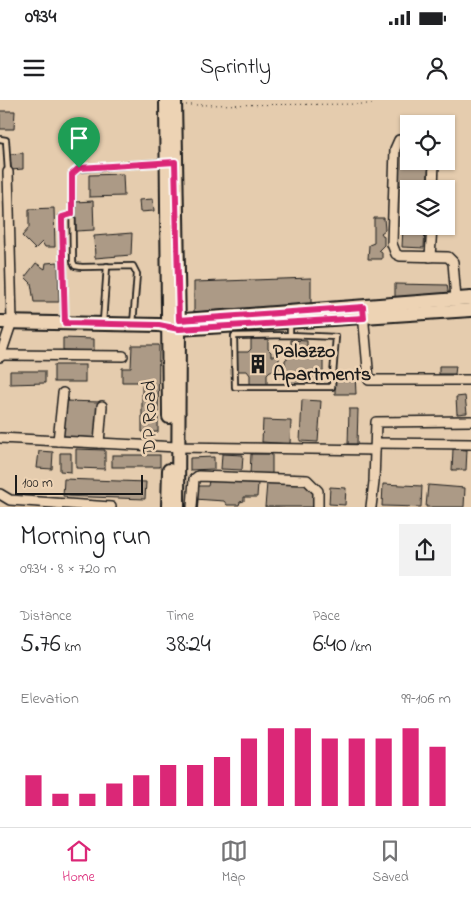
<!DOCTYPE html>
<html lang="en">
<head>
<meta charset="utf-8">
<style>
  :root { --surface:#fff; --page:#f2f2f2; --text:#202124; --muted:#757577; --line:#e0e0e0; --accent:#db2777 }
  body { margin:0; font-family:"Indie Flower",sans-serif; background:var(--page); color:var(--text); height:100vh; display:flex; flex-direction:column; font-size:19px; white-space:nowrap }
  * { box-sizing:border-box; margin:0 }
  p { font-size:16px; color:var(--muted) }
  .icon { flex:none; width:28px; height:28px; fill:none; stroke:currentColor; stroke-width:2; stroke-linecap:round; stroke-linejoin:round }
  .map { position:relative; height:407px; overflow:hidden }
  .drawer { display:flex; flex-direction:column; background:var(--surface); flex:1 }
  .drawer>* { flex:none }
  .fabs { position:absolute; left:400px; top:15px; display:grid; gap:10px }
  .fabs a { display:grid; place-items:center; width:55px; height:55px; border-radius:0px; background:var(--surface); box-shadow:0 1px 4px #0004; font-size:25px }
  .scale { position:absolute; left:15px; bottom:12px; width:128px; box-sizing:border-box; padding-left:5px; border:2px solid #1c1c1c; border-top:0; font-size:14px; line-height:18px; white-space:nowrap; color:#1c1c1c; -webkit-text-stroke:4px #edd3b4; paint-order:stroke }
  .pin { position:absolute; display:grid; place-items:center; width:42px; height:42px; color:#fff; margin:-51px -21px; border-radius:50% 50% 50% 0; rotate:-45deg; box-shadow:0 0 5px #0007 }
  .pin .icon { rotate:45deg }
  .round { display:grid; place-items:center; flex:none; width:52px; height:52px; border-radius:0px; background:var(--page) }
  .head { display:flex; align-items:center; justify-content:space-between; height:85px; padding:0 20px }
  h1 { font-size:28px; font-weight:600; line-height:38px }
  .figures { display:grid; grid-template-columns:repeat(3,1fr); gap:8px; height:85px; padding:5px 20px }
  .figures div { display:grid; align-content:center }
  .figures b { font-size:25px; font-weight:600 }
  .figures small { font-size:14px; font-weight:400 }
  .figures p { font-size:14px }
  .chart { height:140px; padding:10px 20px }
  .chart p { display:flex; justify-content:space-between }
  .chart svg { width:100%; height:90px; margin-top:5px; stroke:var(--accent); stroke-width:6 }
  .status { display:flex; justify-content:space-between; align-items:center; height:35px; padding:0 25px; background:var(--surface); direction:ltr }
  .status svg { height:14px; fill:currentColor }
  header { display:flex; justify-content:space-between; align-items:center; height:65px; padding:0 20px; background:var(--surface); font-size:22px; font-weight:600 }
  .tab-bar { display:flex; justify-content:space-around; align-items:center; height:70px; border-top:1px solid var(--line); background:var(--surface); font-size:14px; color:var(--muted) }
  .tab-bar a { display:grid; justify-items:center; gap:2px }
  .tab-bar .current { color:var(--accent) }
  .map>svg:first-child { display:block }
</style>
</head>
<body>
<div class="status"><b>09:34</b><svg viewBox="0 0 49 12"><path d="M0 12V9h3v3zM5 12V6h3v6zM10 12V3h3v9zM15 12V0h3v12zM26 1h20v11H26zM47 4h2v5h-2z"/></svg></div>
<header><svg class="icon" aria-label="menu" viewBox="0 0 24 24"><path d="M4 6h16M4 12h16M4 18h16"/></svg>Sprintly<svg class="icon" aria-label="person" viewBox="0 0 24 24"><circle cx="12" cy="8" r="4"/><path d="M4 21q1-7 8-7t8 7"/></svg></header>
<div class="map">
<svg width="471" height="407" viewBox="0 0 471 407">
  <rect width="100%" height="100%" fill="#e5ccae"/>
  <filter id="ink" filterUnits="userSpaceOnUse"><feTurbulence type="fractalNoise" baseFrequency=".02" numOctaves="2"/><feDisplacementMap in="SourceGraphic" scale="10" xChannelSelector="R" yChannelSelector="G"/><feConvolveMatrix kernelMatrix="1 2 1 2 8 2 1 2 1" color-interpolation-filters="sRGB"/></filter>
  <g filter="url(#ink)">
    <g fill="#ac9a86" stroke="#1c1c1c">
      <path d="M0,11H15L14,29H0Z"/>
      <path d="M400,45L409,46V61H429L427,89H409V126H425L424,148L402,147L405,86L398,85Z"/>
      <path d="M23,53V69L11,70L10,54Z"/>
      <path d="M123,74L124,96L89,97V75Z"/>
      <path d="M153,99L154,111L140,112L139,100Z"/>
      <path d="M93,101L94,130L76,131L75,102Z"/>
      <path d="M54,108L55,147H45L42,142L35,149L22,136L29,128V109Z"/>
      <path d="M374,118H384L385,130L381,133L384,137V145L379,150L382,152V159H368L369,145L374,143Z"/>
      <path d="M132,133L131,155L95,158L94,136Z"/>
      <path d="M58,162L59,202H34L31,183L25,177L36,163L45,169L46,163Z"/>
      <path d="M311,178V204L194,212V182Z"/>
      <path d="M395,184L447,185L449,197L395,203Z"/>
      <path d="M63,238L94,239V251L63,250Z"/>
      <path d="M251,239H268V249L271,252V256H275L274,252H279V271H270L267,274V284H250V275L247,271H236V252H248L251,249Z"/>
      <path d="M291,240L307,241V253L314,259H323V279H307V286L290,285V280H285V260L291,255Z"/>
      <path d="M132,245H159L158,332H142V282H122V268H131Z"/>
      <rect x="54" y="265" width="31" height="17"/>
      <path d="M439,266H456L455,274H439Z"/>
      <path d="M10,271H45V283L10,284Z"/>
      <path d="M335,274H355L356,294H335Z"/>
      <path d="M465,296L467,313L457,314L456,297Z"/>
      <path d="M302,300L321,301L318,342L300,341Z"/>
      <path d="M65,301L100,302L99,338L62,336Z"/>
      <path d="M349,309H358L357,344H348Z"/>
      <path d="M263,320L291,321L290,344L262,342Z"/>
      <path d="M76,349L105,350V369L76,368Z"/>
      <path d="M453,349L467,350L466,370H452Z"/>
      <path d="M39,351L53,352L52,369L37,368Z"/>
      <path d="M60,353H71V372L60,371Z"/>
      <path d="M222,354L243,355L242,370L221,369Z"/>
      <path d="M251,354H272V374H250Z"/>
      <rect x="112" y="355" width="48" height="12"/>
      <path d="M214,357V369L190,370V358Z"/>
      <path d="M64,379L146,382L145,399L63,396Z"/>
      <path d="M209,381L258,383L257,397H244V401L240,402L239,405H227L224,401L194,399L195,386H208Z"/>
      <path d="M267,383L306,384L316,398L315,407H265Z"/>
      <path d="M383,384L422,386L421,407L382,406Z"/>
      <path d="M428,385L465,388L464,407H426Z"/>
      <path d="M330,387L346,388L345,405L329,404Z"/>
    </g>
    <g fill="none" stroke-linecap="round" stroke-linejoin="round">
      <defs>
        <g id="lane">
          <path d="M0,39L6,40L8,72"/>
          <path d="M103,222L107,166"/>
          <path d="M65,223L62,123V117L72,114"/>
          <path d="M133,224L137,174L133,166L82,167L75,166L73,162L72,74L79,69L166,62"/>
          <path d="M290,235L234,236L235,287H332L336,237L290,235V224"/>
        </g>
        <g id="street">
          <path d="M409,40H399L395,49L392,144L396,154L400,156L448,157L453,162L456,199"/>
          <path d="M433,89L434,61"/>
          <path d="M430,157L432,126"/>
          <path d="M363,213L369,280H471"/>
          <path d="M1,255L123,256"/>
          <path d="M0,257L12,221L8,72"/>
          <path d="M0,338L177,347L375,350"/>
          <path d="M58,341L63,293"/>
          <path d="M99,343L102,306"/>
          <path d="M376,343L471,344"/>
          <path d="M0,394L10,400L111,407"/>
          <path d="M192,407L194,379L198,376L307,380L318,391V407"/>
          <path d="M371,407L374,382L376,322L471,321"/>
        </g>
        <g id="secondary">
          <path d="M166,0L169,317"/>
          <path d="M175,0L179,229L178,407"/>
          <path d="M171,221L471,198"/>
          <path d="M0,222L159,225L179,229L471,210"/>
          <path d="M168,407L169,370"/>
        </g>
      </defs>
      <use href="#lane" stroke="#1c1c1c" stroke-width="8"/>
      <use href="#street" stroke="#1c1c1c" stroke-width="12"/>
      <use href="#secondary" stroke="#1c1c1c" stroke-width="16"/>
      <path stroke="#1c1c1c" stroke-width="1" stroke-dasharray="1 4" stroke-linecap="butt" d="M186,5L373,4"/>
      <use href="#lane" stroke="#edd3b4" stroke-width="4.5"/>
      <use href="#street" stroke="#edd3b4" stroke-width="9"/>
      <use href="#secondary" stroke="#edd3b4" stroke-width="12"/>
    </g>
  </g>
  <g fill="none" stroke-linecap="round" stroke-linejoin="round" filter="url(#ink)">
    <defs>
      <path id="route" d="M175,62L179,220L363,207L364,218L179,229L159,225L65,223L62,123V117L72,114V74L79,68Z"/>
    </defs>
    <use href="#route" stroke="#fff" stroke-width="10"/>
    <use href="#route" stroke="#db2777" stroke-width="6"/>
  </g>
  <defs>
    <symbol id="building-bare" viewBox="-9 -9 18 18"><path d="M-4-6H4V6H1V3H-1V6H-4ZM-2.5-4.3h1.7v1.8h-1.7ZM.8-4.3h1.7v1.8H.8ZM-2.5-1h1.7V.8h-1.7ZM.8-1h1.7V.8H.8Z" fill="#1c1c1c" stroke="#edd3b4" stroke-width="2.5" paint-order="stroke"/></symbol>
  </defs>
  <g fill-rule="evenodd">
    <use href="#building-bare" x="244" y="250" width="28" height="28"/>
  </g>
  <g text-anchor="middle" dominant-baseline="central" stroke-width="5" stroke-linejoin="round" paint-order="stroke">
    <g font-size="20" font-weight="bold" fill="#1c1c1c" stroke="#edd3b4" text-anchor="start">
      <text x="273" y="252">Palazzo<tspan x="273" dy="23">Apartments</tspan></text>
    </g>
    <g font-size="20" fill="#1c1c1c" stroke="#edd3b4">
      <text transform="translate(150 317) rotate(-90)">DP Road</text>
    </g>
  </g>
</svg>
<div class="fabs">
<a><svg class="icon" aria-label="locate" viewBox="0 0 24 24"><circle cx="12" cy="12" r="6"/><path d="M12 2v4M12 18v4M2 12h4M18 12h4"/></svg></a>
<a><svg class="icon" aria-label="layers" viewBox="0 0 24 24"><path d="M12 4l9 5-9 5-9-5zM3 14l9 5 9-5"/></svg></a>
</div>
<div class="scale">100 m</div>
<div class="pin" style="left:79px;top:68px;background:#1e9e55"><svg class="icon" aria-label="arrive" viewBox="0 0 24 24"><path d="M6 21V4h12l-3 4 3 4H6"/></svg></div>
</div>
<section class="drawer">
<div class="head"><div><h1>Morning run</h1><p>09:34 · 8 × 720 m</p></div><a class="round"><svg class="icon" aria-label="share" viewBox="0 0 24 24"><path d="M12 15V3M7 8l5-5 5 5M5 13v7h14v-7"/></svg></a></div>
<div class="figures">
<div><p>Distance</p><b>5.76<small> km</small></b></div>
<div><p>Time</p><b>38:24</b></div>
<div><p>Pace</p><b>6:40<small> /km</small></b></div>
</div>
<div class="chart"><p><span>Elevation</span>99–106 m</p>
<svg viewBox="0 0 160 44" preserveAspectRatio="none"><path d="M5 44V29M15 44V38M25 44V38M35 44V33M45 44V29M55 44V24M65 44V24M75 44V20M85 44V11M95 44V6M105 44V6M115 44V11M125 44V11M135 44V11M145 44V6M155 44V15"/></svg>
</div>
</section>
<nav class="tab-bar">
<a class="current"><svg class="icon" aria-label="home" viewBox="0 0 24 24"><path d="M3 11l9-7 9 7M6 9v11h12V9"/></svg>Home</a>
<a><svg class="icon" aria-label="map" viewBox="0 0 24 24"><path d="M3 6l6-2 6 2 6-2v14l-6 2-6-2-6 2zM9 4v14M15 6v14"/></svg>Map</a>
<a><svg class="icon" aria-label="saved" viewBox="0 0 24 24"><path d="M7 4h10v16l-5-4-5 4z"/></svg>Saved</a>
</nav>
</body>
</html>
